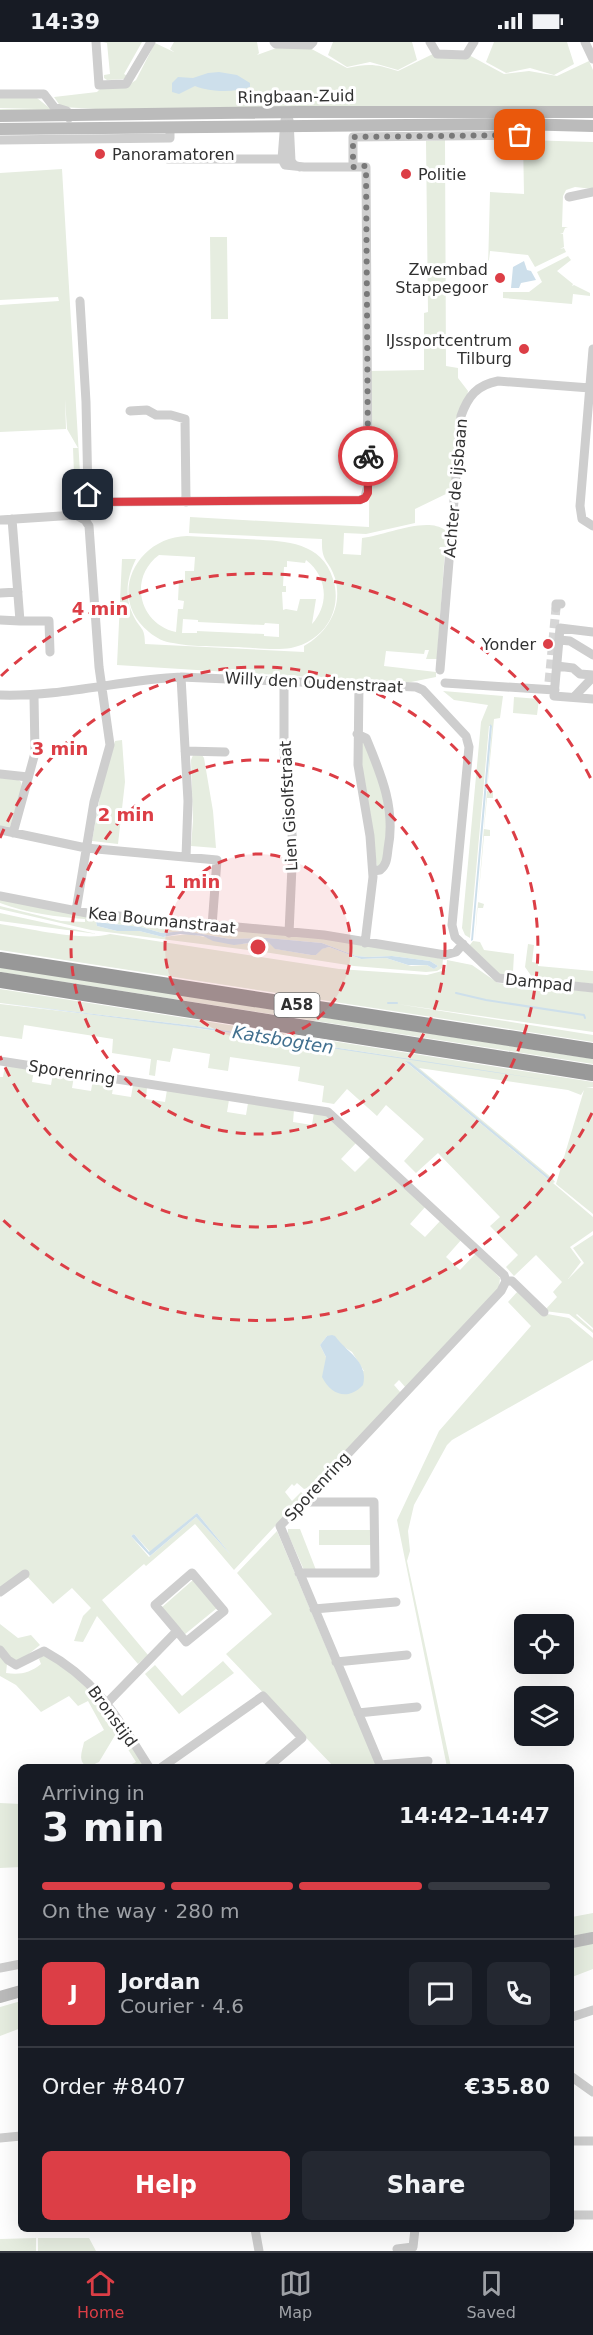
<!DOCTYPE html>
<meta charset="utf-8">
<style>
:root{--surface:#171b24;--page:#242831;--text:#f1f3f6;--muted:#9ea1a6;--line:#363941;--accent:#dc3e46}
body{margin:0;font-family:"DejaVu Sans",sans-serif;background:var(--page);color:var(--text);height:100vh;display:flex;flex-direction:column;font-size:22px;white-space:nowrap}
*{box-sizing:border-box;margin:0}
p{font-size:20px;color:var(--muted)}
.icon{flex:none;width:33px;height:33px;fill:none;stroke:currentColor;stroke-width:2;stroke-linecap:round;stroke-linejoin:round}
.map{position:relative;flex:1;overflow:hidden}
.panel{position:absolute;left:18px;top:1722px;width:556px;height:468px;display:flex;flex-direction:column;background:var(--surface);border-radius:9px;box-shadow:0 6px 24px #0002}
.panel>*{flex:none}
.fabs{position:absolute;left:514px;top:1572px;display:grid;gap:12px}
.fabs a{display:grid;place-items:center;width:60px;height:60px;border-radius:9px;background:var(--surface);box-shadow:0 6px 24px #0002;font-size:30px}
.pin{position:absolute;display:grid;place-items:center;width:51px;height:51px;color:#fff;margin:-26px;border-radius:12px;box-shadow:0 3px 9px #0006}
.courier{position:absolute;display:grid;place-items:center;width:60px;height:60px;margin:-30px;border:4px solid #dc3e46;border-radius:50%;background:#fff;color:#222;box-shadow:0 2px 8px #0007}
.head em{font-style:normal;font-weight:700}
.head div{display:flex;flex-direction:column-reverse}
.head{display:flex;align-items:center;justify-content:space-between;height:102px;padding:0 24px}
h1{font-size:39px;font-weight:700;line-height:45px}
.bar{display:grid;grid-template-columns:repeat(4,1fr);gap:9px 6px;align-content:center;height:72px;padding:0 24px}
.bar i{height:8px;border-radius:4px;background:var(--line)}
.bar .on{background:var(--accent)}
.bar p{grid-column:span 4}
.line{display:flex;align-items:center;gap:15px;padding:0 24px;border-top:2px solid var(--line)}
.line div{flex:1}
.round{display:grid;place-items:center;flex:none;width:63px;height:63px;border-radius:9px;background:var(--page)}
.primary-button{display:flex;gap:12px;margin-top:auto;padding:12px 24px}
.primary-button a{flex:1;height:69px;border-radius:9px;background:var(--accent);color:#fff;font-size:24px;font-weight:700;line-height:69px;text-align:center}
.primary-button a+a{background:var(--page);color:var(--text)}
.status{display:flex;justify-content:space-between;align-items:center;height:42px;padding:0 30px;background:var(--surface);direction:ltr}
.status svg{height:16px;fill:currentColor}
.tabs{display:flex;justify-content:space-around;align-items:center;height:84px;border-top:2px solid var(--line);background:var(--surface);font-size:16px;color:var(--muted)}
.tabs a{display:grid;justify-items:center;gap:3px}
.tabs .on{color:var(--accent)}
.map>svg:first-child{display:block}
.green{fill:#e6ede0;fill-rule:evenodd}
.water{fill:#cddfeb}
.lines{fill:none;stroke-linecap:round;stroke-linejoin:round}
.stream{stroke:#cddfeb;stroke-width:2}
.street-tunnel{stroke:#d6d6d6;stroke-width:9;stroke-dasharray:9 4.5;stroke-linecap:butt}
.street{stroke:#cecece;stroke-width:9}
.secondary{stroke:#bbb;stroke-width:12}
.highway{stroke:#989898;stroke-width:16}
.done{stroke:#797979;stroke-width:6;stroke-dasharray:0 10.8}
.route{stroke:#dc3e46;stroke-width:8}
.ring{fill:none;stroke:#dc3e46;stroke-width:3;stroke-dasharray:10 8}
.poi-dot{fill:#dc3e46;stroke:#fff;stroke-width:2}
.labels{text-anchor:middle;stroke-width:6;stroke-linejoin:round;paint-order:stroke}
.shield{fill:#fff;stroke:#6f6f6f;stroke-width:1.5}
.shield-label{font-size:15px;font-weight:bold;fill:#313131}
.street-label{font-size:16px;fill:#313131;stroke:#fff}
.poi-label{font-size:16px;fill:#313131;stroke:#fff;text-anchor:end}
.water-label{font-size:18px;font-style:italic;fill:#42708f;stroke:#fff}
.centre{fill:#dc3e46;stroke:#fff;stroke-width:3}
.ring-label{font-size:18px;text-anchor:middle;font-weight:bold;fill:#dc3e46;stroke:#fff;stroke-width:6;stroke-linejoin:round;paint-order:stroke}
</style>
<div class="status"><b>14:39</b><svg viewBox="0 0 49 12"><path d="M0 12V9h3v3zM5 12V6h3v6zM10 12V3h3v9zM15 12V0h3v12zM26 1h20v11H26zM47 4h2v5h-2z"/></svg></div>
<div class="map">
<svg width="593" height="2209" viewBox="0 0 593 2209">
<rect width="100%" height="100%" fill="#fff"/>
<path class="green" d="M103 0H142L124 32 129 35 128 37 107 38 104 36V33L110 32 107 1Z
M174 0H257L259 11 257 13 282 4H306L347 26C369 21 377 22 398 29L435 11 467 12 504 32 529 29 557 34 589 19 593 28V64L114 68 61 65 54 55 97 50 101 46 127 44 136 38 155 1 174 10 170 7Z
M333 0H412L417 18 398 28 370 20 347 25 328 13Z
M494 0H567L574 22 554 33 530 26 506 31 486 20Z
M0 56H37L52 68 0 69V67L38 66H0Z
M445 98 446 324 458 326V336L468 349 450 446 448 451 415 467V481L366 492 344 491 343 512 361 513 362 496C384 494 426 474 445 488L446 505H440L439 507 445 508 437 617H426L429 608H425L424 612 386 609 384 624 436 630V635L406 641 117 623 122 517H136C127 535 124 554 133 573 140 588 145 584 145 602L304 610V604C329 590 343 564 335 536 329 517 321 521 322 497L189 491 190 475 369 485 370 329 424 328V271L428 270 426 99Z
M523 98 593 100V147L575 145 566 148 563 154 562 185H568L565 186 563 191H560L563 192 564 205 560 207 564 206 566 210 535 225 528 213 490 209 488 226 490 150 524 152Z
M62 127 80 431 74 432 73 406H78L67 387 65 357 66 387 0 390V263L59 259 58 255 0 258V131Z
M210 195H227L228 277H211Z
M568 214 571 218 557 229 573 242 572 244 574 243 590 251V254L573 252 572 262 503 256V250H529L542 240 537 230Z
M187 494C206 495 226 496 246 497 280 499 321 497 333 537 338 552 336 568 328 581 320 594 306 603 291 606 273 609 251 605 232 605 213 604 192 605 173 601 164 600 156 596 149 590 106 556 136 495 187 494ZM159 513 195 515 194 529H185V538H179L178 558 184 559 183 567H178L176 590C139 582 128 536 159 513ZM306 518C327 534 330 562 312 582L316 557H300L297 569 286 567 283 568 282 550H286V544H283L284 525H287V519L305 521ZM183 577 198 578V580L264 583 265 581 279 582V595L264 594V592L197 589V591H182Z
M443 649 503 654 500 676 494 677 487 749 493 750V756H487L484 787 490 788V794H484L478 860 484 862 483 866H477L475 898 492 684H489L470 896 465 893 462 886 481 680 488 663 454 658Z
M514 655 539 657 537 673 513 671Z
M362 697C372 713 385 753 387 772 388 789 386 806 383 823L377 825 362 723Z
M122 698 125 740 118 802 92 799 102 743 115 699Z
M193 713H202L204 716 213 769 216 806 191 804 193 779 191 718Z
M0 736 17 737 21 740 22 745 10 785 0 784Z
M0 857 339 898 443 917 442 926 437 929 426 930 354 924 264 910 91 888 0 867V864L61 879 85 880V877C57 875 27 871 0 861ZM96 880 141 885 162 891 185 889 230 897 266 896 322 901 356 914 368 915 392 914 430 919 438 924 434 927 427 923 411 924 386 916 361 917 329 905 321 907 316 913H311L276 907 267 899 242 902 189 892 163 895 139 889H117L97 884Z
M0 871 97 892 0 879Z
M0 882C27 886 85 900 110 892L339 927 427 933 446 928 447 918 472 923 498 941 593 950V990L397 962 593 993V1000L0 908Z
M473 899 480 900 484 908 514 912 513 930 509 934 497 932 469 904Z
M528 902 534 903 532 920 538 921V924L593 929V942L532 935 525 925Z
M0 925 593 1017V1022L0 930Z
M0 947 593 1040V1045H586L593 1046V1172L556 1142 584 1048 581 1053 568 1048 419 1026 552 1136 555 1140 553 1141 593 1175V1189L570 1205 581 1220 568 1237 584 1221 573 1206 593 1193V1286L577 1272 576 1273 593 1288V1291L569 1272 544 1269 557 1255 553 1250 562 1240 536 1213 514 1234 506 1225 518 1213 490 1184 500 1175 438 1111 416 1131 404 1119 424 1097 386 1063 377 1074 347 1047 334 1062 322 1060 324 1044 298 1039 300 1025 230 1015 228 1029 208 1026 210 1012 173 1006 170 1020 157 1018 155 1034 149 1033 151 1017 112 1011 113 997 24 983 22 997 0 994V962L148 979 417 1018 196 984 0 961ZM406 1020H409L550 1137 549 1138Z
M5 1023 34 1028 32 1040 51 1043 53 1031 74 1034 72 1046 91 1049 93 1037 114 1040 112 1052 131 1055 133 1043 147 1045 146 1057 165 1060 167 1048 229 1058 227 1070 246 1073 248 1061 294 1068 293 1080 312 1083 314 1070 325 1072 357 1100 341 1117 355 1130 372 1113 426 1164 410 1182 425 1195 441 1178 462 1197 446 1215 460 1228 476 1211 500 1236 499 1246 406 1346 399 1338 394 1343 401 1351 312 1445 304 1447 297 1441 294 1444 292 1442 285 1450 292 1459 301 1450 304 1453 234 1528 195 1482 146 1524 144 1522 102 1558 148 1613 138 1622 97 1574 83 1600 74 1599 83 1574 91 1566 72 1546 53 1562 24 1531 0 1548V1035H3ZM327 1294 352 1310 364 1329 326 1315 320 1303ZM197 1471 231 1513 196 1475 149 1515 131 1494 134 1492 150 1510Z
M518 1249 542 1271 569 1276 593 1296V1318L452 1398 447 1403 414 1463 408 1489 410 1509 407 1519 451 1725H447L397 1478 439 1389 531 1284 508 1260Z
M288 1487H300L316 1528H304L288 1492Z
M319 1488H371V1503H319Z
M277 1489 377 1725H334L226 1612 272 1572 237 1531Z
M193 1538 217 1566 184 1593 161 1566Z
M0 1582 18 1596 31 1593 40 1603 20 1619 14 1620 0 1604Z
M0 1612 7 1622 6 1631C20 1633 30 1631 41 1622L39 1617 44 1612 92 1647 145 1725H126L136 1720 117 1690 99 1720 88 1725C77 1720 82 1710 84 1700L104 1688 88 1659 78 1664 69 1654 41 1670 16 1643 0 1634Z
M223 1619 234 1631 179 1672 145 1632 155 1623 182 1654Z
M0 1761 21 1762V1825L0 1826Z
M593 1871V1892L572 1896V1875Z
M593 1901V1927L572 1935V1905Z
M21 1959V1986L0 1994V1965Z
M36 2196V2209H0V2197Z
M38 2196H89L96 2209H38Z"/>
<path class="water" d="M219 30 237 33 250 41V45C234 51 210 50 195 44L179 52 172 50V41L178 35 193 36 208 31Z
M524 219 527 228 531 229 536 238 521 241 519 246H511L513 225Z
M490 682 492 684 473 898 471 899Z
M96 880 141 885 162 891 185 889 230 897 267 896 322 901 356 914 368 915 392 914 430 919 438 924 434 927 427 923H408L386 916 361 917 329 905 322 907 316 913H311L275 907 267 899 234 903 213 899 203 894 180 892 163 895 139 889H117L97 884Z
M0 961 196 984 566 1041 197 986Z
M405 1019 410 1020 551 1137 549 1138Z
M332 1293 335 1294C346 1310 369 1319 363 1343 348 1359 331 1353 322 1335L326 1315 320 1303 327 1294Z
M197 1471 231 1513 196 1475 150 1514 131 1494 134 1492 149 1510Z"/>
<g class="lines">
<path class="stream" d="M456 951 486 958 584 973 585 976
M388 961H397"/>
<path class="street-tunnel" d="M549 640 556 566"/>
<path class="street" d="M96 0 99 43 126 42 151 0
M274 0 276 2 310 3 313 0
M430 0 437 12 466 13 474 0
M585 0 593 17
M0 52H44L54 65 67 69 69 76
M289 78 291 119 294 123 300 125
M0 98 170 96V86
M168 117H282
M353 125V95L525 93
M569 155 593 150
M80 259 86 360 88 453 95 460 360 458 365 455 368 443 366 125H304L285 123 282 117 285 78
M593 307 580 464 582 477 593 484
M130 369 147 368 156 373H171L185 377 186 460
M0 478 76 473 85 478 89 484 99 625 110 703 94 760 76 869
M0 551 18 550
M556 566V562H561
M0 578 20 579 12 477
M20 579H49L50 610
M593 590 560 586 554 654 593 657
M559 598 570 599 593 613
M557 624 573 626 580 632 593 633
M440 628 461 374C468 354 477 343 498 339L590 346
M181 635 188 759 186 815
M284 638V710L293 802 289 891
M445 641 555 648
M359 642 358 723 370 794 373 835 365 901
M0 653C62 655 120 638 181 635L416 645 423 648 466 694 469 705 452 883 455 895 498 936 593 946
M574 655 593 635
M357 692 366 696C381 732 396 767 388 807 387 815 387 823 380 828L373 829
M185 709 225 710
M0 732 28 735
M0 788 86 806 217 818 212 884
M13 791 35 711 34 654
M0 854 87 871 324 893 445 913 456 910 463 902
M0 1019 328 1070 504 1233 506 1239 501 1249 280 1484 381 1725
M506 1239H512L544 1270
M299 1531H375L374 1460H303
M0 1550 25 1532
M314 1567 396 1560
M0 1608 8 1618 16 1623 44 1609C97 1638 118 1676 149 1725
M336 1620 407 1613
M107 1661 177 1589 186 1600 224 1569 192 1531 155 1563 177 1589
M358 1671 417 1665
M380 1723 428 1719
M162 1725 263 1654 302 1696 268 1725
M0 1926 21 1922
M572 1975 593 1968
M572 2035 593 2050
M0 2096 21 2094
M572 2099H593
M572 2173H593
M255 2187 259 2209
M397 2207 413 2205 415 2187"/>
<path class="secondary" d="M0 74 300 70H593
M0 87 517 82 593 84
M572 1900 593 1896
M0 1955 21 1949"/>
<path class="highway" d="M0 918 593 1009
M0 938 593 1031"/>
</g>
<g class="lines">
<path class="done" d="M368 414 366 124 353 125V95L520 93"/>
<path class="route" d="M88 453 95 460 360 458 365 456 368 451V414"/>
</g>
<circle cx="258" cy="905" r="93" fill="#dc3e46" fill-opacity=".12"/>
<g class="ring">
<circle cx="258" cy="905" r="93"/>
<circle cx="258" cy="905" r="187"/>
<path d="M0 796A280 280 0 1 1 0 1014"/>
<path d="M592 1071A373 373 0 0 1 1 1176M1 634A373 373 0 0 1 592 739"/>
</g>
<g class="poi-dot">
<circle cx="100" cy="112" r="6"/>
<circle cx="406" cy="132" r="6"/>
<circle cx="500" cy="236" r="6"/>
<circle cx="524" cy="307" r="6"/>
<circle cx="548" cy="602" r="6"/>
</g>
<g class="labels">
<rect class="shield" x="274.5" y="951" width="45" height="24" rx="4.5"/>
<g class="shield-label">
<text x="297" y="968">A58</text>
</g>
<g class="street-label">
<text transform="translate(296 54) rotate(-1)" y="6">Ringbaan-Zuid</text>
<text transform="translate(455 446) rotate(-85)" y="6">Achter de ijsbaan</text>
<text transform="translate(314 640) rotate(3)" y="6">Willy den Oudenstraat</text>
<text transform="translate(288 764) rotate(-93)" y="6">Lien Gisolfstraat</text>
<text transform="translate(162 878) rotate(6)" y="6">Kea Boumanstraat</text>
<text transform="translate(539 940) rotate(6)" y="6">Dampad</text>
<text transform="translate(72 1030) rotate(9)" y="6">Sporenring</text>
<text transform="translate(317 1444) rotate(-47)" y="6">Sporenring</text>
<text transform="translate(113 1674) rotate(54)" y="6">Bronstijd</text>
</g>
<g class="poi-label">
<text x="112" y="118" text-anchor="start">Panoramatoren</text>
<text x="418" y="138" text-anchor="start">Politie</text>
<text x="488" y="233">Zwembad<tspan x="488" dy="18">Stappegoor</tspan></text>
<text x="512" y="304">IJssportcentrum<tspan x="512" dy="18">Tilburg</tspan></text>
<text x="536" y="608">Yonder</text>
</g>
<g class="water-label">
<text transform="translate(283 998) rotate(9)" y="6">Katsbogten</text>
</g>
</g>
<circle cx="258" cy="905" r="9" class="centre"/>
<g class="ring-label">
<text x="100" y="573">4 min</text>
<text x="60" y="713">3 min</text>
<text x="126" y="779">2 min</text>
<text x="192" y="846">1 min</text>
</g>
</svg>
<div class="fabs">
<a><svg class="icon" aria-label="locate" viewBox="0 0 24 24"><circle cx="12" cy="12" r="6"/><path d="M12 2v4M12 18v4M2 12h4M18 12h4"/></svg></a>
<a><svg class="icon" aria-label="layers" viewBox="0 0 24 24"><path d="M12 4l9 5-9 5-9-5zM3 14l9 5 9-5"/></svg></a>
</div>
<div class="pin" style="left:520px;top:93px;background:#ea580c"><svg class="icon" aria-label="bag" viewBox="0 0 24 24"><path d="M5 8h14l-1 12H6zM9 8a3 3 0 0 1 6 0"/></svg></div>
<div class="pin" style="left:88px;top:453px;background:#1f2937"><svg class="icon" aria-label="home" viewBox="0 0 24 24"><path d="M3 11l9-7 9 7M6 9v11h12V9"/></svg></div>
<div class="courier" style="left:368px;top:414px"><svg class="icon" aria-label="bike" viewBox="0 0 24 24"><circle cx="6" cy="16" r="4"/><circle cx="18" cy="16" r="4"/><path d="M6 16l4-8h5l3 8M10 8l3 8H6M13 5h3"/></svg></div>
<section class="panel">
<div class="head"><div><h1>3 min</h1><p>Arriving in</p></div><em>14:42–14:47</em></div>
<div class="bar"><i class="on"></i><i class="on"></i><i class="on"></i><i></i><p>On the way · 280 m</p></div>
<div class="line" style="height:108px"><b class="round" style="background:var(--accent);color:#fff">J</b><div><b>Jordan</b><p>Courier · 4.6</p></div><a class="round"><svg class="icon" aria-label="chat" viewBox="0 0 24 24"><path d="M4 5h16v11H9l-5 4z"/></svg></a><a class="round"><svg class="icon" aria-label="phone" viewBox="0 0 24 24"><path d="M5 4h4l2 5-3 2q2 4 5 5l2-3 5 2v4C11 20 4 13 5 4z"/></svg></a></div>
<div class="line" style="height:78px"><div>Order #8407</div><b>€35.80</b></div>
<div class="primary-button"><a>Help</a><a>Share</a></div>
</section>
</div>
<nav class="tabs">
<a class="on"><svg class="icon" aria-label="home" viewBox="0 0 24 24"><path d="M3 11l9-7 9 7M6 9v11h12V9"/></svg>Home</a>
<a><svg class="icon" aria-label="map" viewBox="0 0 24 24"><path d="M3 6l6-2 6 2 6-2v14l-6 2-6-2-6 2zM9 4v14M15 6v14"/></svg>Map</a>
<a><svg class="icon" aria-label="saved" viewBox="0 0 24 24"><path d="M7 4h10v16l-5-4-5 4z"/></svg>Saved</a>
</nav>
